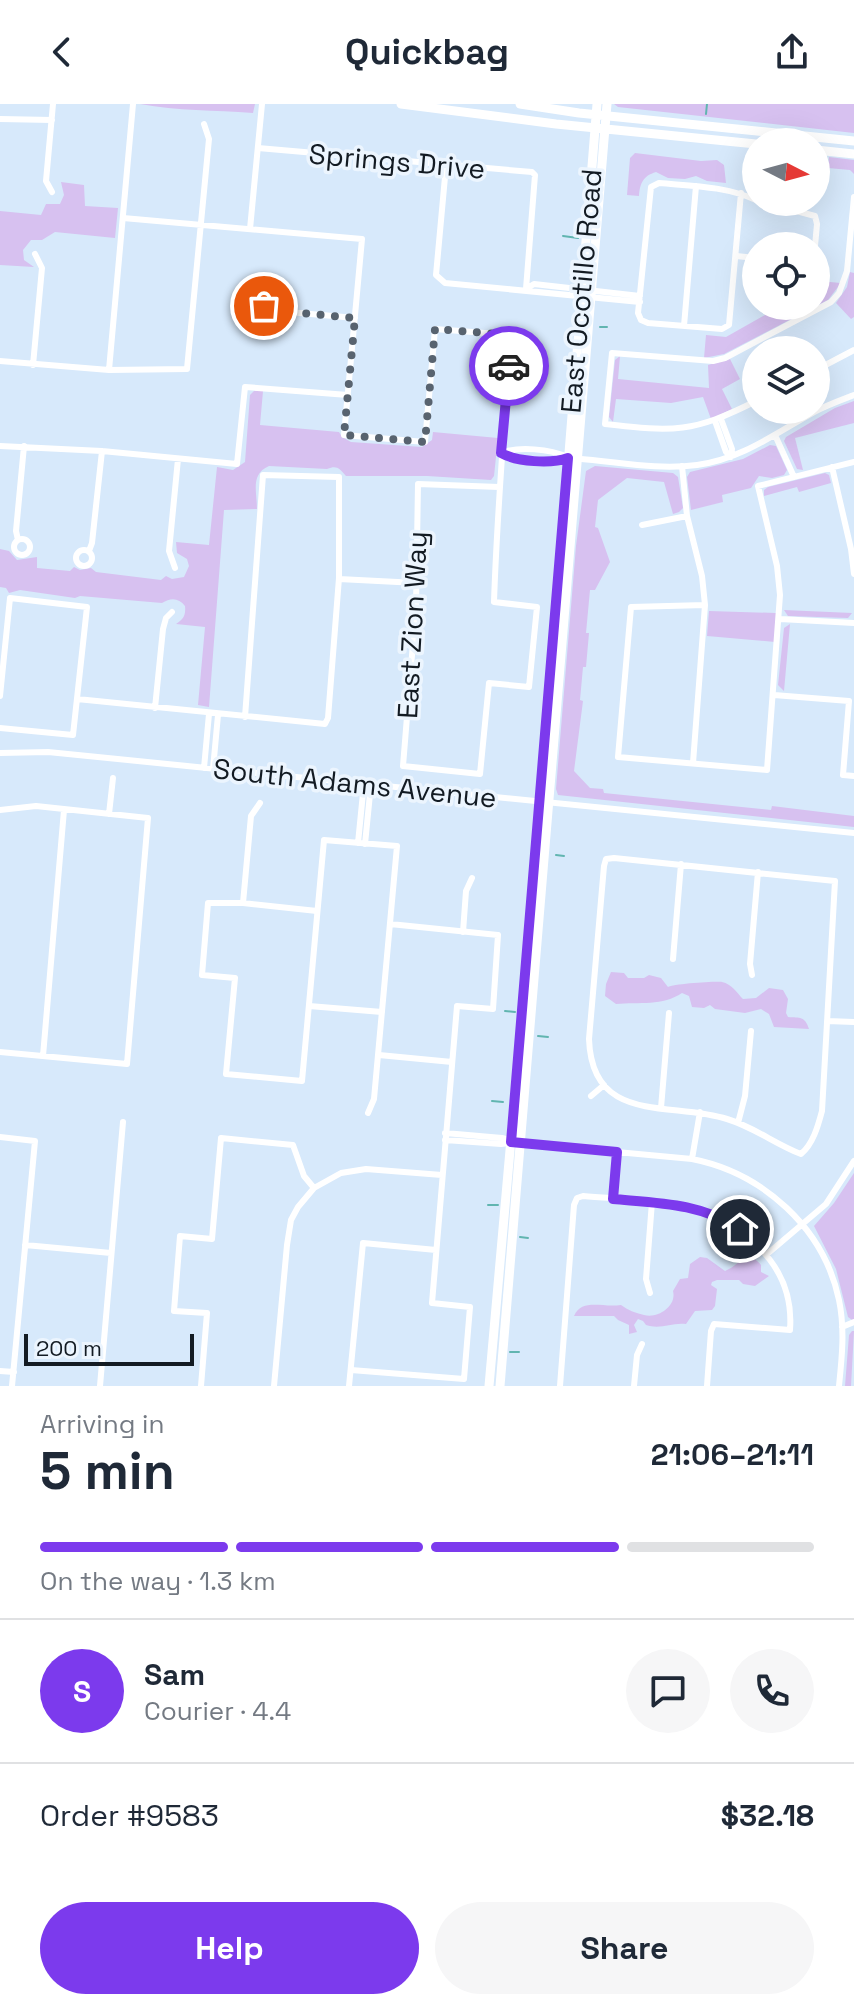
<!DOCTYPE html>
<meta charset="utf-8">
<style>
:root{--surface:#fff;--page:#f6f6f7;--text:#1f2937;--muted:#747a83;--line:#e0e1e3;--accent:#7c3aed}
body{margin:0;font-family:"Space Grotesk",sans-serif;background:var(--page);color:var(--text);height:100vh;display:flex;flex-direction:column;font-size:30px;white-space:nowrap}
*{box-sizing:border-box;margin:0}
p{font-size:26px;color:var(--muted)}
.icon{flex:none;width:44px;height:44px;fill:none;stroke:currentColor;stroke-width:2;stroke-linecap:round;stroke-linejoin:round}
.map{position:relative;height:1282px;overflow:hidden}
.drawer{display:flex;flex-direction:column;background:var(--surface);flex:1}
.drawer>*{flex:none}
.needle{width:52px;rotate:96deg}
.controls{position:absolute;left:742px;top:24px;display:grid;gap:16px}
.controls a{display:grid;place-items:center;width:88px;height:88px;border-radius:50%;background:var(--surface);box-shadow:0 8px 32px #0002;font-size:40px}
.scale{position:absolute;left:24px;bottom:20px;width:170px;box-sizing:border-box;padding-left:8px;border:4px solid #131b23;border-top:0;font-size:22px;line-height:28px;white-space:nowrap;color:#131b23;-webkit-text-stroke:6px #ecf5fe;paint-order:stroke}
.pin{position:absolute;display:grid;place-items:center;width:68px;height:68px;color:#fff;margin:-34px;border:4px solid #fff;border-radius:50%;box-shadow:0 2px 8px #0007}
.courier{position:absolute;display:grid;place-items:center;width:80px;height:80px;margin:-40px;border:6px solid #7c3aed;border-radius:50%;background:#fff;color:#222;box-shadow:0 2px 10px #0007}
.head em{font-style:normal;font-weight:800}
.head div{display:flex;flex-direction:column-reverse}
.head{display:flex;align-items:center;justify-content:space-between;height:136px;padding:0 40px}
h1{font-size:52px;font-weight:800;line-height:60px}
.bar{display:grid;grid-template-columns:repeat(4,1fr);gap:12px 8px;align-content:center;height:96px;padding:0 40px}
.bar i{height:10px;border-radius:6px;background:var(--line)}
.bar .selected{background:var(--accent)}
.bar p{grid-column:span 4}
.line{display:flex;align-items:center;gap:20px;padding:0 40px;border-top:2px solid var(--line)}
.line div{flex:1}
.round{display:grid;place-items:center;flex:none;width:84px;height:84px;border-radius:42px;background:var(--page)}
.cta{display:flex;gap:16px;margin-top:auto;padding:16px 40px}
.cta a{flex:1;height:92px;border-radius:48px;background:var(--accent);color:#fff;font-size:32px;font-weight:800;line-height:92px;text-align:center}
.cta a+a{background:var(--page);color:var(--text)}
header{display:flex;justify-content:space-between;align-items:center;height:104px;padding:0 40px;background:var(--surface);font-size:36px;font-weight:800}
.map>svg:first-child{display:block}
.green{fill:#d7c1f0}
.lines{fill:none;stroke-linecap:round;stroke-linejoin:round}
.stream{stroke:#61b5b0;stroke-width:2}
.minor{stroke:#fff;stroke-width:6}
.secondary{stroke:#fff;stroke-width:9}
.done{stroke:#58636f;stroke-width:8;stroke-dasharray:0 14.4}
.route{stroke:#7c3aed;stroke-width:10}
.labels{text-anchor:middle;stroke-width:7;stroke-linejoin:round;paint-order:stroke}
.street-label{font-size:28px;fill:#131b23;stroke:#ecf5fe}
</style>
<header><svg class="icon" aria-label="back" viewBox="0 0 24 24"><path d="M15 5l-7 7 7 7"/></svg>Quickbag<svg class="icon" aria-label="share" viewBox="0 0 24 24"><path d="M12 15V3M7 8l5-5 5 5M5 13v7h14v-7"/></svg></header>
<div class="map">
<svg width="854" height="1282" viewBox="0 0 854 1282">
<rect width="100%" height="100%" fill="#d7e9fb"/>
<path class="green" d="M140 0H255L253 9C214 6 178 7 140 0Z
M614 0H854V29L618 3Z
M635 49 701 57 717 56 724 61 726 79 707 77 696 72 685 75 668 74 656 68C643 72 640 79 639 92L627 91 630 54Z
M829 53 854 56V70L850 66 828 64Z
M61 78 84 81 85 102 118 104 115 134 55 128 42 136H31L23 146 24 156 34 163 0 161V107L41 111 46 100H60L64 91Z
M850 168 854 169V213L851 215 836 199 847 183Z
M819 177 841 179 828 196 724 250 704 254 706 231 726 233 781 202H816V179Z
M620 252 618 275 709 284 708 261 730 255 740 275 722 285 732 305 711 315 703 293 671 299 616 295 613 318 609 313 615 256Z
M254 287H263L260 321 339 328 342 333 351 338 422 343 432 336 433 328 498 334 494 372 491 376 427 372H346C339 364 337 361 327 365L269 362C250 370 257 388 257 405L224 406 209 603 198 601 205 523 176 520C183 515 186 512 185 502 179 494 171 493 162 499L80 492 75 494 20 486 9 489 6 484 0 483V445L9 447 17 456 37 453V464L70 467 74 463 80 466 91 464 96 468 161 476 166 472 172 475 184 473 189 462 187 455 177 449 176 438 209 441 217 363 233 366 245 358 250 291Z
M854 297V319L795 334 803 366 797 365 784 337 786 333 835 304Z
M770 341 776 342 787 366 784 371 772 374 759 372 751 384 722 391 723 398 691 406 687 373 690 368 743 355Z
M595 362 673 369 678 373 683 404 679 408 673 410 664 378 627 374 598 396 595 423 598 424 610 458 595 486H590L586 529H589L586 563H583L580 596 583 597 574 667 590 684 603 685 604 689 771 706 772 702 854 712V723L558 691 556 685 576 442 586 367Z
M825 369 829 371 831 379 799 388 797 383 764 392V386L768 383Z
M784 506 852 509 848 514 788 512Z
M709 507 776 509 775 538 707 532Z
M790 520 784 587 778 581 784 524Z
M611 868 624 869 628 874H644L649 871 661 874 668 883C673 880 716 877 722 878 732 880 737 889 743 895L756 894 769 884 783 886 788 895 786 909 788 913C800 914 805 912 809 925L774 923 769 910 761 905 745 909 715 905 710 901 704 904 692 903 689 892 682 889C663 902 639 898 616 900L605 892 606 880Z
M854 1069V1216H852L848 1213 836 1165 814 1122 834 1099Z
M700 1153 707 1154 725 1167C739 1162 746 1144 761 1161V1168L769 1172 755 1182 743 1180 739 1176H717L712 1178 711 1181 717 1185 715 1202 712 1206 695 1207 686 1220C672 1218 661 1226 646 1221L643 1217 638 1215 634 1221 637 1228 629 1230V1221L618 1216 614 1212H574C582 1194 602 1204 621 1201 628 1206 635 1209 644 1211 658 1215 677 1202 673 1187L680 1175 688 1174 690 1160Z
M852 1227H854L851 1282H845L849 1231Z"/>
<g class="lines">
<path class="stream" d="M706 10 707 0
M563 132 578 134
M600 223H607
M556 751 564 752
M505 907 515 908
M538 932 548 933
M492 997 503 998
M488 1101H498
M520 1133 528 1134
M510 1248H519"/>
<path class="minor" d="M0 15 52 16
M258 44 532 68 535 71 526 185
M446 62 436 171 445 179 640 198
M52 88 46 77 53 0
M741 89 729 221 722 225 648 219 641 216 638 209 651 83 659 79C692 82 725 82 756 96
M762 98 815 112 817 120 815 142
M123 114 362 135 344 331 425 338 435 225 511 231C504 321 497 409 494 498L537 503 529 583 489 579 480 670 403 662 416 502 418 380 499 383
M250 125 262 0
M736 152 756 154
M526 185 534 180 640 192
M250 197a8 8 0 1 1 16 0a8 8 0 1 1-16 0Z
M264 202 278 207 355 214
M684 222 696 82
M0 257 109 266 187 265 209 35 204 20
M33 261 42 164 35 150
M528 270a8 8 0 1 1 16 0a8 8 0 1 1-16 0Z
M109 266 133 0
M816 266 854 246
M756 297C693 329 674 328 605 320L612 249 713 257 725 254 831 198 839 189 847 167 854 93
M721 315 732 345 731 353
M715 317 726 348 731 353
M775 331 794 373
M0 342 102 347 237 360 245 283 348 291
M501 349C517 358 551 360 568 354 611 356 654 367 697 361 742 355 776 329 814 308 827 301 841 296 854 291
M501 349C518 342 551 345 567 353
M682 362 687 412 702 472 705 501 693 659
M832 363 851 445 854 470
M642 421 687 412
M14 443a8 8 0 1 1 16 0a8 8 0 1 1-16 0Z
M18 436 16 427 24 342
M76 454a8 8 0 1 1 16 0a8 8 0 1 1-16 0Z
M89 447 92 439 102 347
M175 464 169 447 178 355
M339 475 417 479
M705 501 631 503 618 653 767 666 780 491 777 462 758 382 854 358
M780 515 854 519
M774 591 849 597 843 671 854 672
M0 592 10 494 87 503 73 631 0 624
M77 595 325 620 328 614 339 474V373L263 371 245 613
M155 604 163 525 166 514 172 508
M0 649 48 648 854 729
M204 664 209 610
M213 665 218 611
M0 706 36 702 148 714 127 960 0 948
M109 710 113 674
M358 739 363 689 368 680
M365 740 370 690 368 680
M614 754 835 777 822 1007C818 1022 813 1040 801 1050 775 1040 754 1023 727 1015 670 997 592 1021 589 935L604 762 606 755Z
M243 799 251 712 260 699
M317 807 243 799H208L202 871 235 874 226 970 302 977 324 736 397 742 374 995 368 1009
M463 828 466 787 472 774
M673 855 681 760
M752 871 750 860 758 768
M309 902 382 908
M827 917 854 918
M379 951 452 958
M43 952 64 706
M591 992 604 981
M661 1004 669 909
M738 1019 745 992 751 927
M445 1029 502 1034 520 1039 692 1055C763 1069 824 1124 839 1196 845 1225 842 1253 839 1282
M0 1033 35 1037 12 1282
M445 1036 501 1040 509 1039
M692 1055 700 1008
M613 1095 617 1048
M25 1141 111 1149
M766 1151 826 1100 854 1057
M650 1189 646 1175 652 1098
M842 1223 854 1218
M351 1266 464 1275 470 1203 432 1199 457 902 493 905 498 831 390 820
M0 1267 14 1268
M100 1282 123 1018
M201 1282 207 1209 174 1207 180 1132 212 1135 221 1034 293 1041 304 1072 314 1084
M274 1282 287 1141 291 1116 298 1103 314 1084 341 1069 366 1065 442 1071
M349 1282 363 1139 436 1146
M560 1282 574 1101 577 1094 583 1092C655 1098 721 1093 770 1156 786 1177 792 1200 790 1226L714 1220 711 1227 707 1282
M634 1282 637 1251 642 1240"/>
<path class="secondary" d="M401 0 556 20 756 40
M520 0 579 9 854 37
M816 46 854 50
M489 1282 541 698 597 0
M500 1282 607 0"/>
</g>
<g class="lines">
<path class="done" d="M264 202 278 207 355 214 344 331 425 338 435 225 511 231 509 262"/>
<path class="route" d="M509 262 501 349C517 358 551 360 568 354L511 1038 617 1048 613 1095C658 1099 701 1099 740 1125"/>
</g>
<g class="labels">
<g class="street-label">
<text transform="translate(397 57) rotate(5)" y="10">Springs Drive</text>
<text transform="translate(581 187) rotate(-85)" y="10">East Ocotillo Road</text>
<text transform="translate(412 521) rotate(-87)" y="10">East Zion Way</text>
<text transform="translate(355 679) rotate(6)" y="10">South Adams Avenue</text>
</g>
</g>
</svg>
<div class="controls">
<a><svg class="needle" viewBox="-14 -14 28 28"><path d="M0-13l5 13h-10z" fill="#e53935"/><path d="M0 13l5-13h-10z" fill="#747a83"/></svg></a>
<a><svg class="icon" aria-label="locate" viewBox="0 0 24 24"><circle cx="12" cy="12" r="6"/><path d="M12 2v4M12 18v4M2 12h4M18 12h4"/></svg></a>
<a><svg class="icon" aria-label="layers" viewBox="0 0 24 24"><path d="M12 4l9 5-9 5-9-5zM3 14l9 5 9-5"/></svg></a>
</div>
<div class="scale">200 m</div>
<div class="pin" style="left:264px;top:202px;background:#ea580c"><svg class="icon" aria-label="bag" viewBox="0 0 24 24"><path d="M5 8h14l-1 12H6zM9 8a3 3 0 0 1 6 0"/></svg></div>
<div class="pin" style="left:740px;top:1125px;background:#1f2937"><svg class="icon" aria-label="home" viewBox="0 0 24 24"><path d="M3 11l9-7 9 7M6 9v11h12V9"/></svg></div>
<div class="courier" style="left:509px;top:262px"><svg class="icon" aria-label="car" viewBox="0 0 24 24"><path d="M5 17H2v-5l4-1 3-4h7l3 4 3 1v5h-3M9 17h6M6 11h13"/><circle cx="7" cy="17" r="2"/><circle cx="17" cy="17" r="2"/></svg></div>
</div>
<section class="drawer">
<div class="head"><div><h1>5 min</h1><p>Arriving in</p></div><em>21:06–21:11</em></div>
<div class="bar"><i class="selected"></i><i class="selected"></i><i class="selected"></i><i></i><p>On the way · 1.3 km</p></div>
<div class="line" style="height:144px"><b class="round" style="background:var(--accent);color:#fff">S</b><div><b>Sam</b><p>Courier · 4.4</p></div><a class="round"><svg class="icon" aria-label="chat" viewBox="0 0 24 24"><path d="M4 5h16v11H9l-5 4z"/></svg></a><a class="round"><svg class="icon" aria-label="phone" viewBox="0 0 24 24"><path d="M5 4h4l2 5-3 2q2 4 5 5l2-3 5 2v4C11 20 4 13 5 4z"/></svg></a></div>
<div class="line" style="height:104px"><div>Order #9583</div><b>$32.18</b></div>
<div class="cta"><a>Help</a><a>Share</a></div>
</section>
